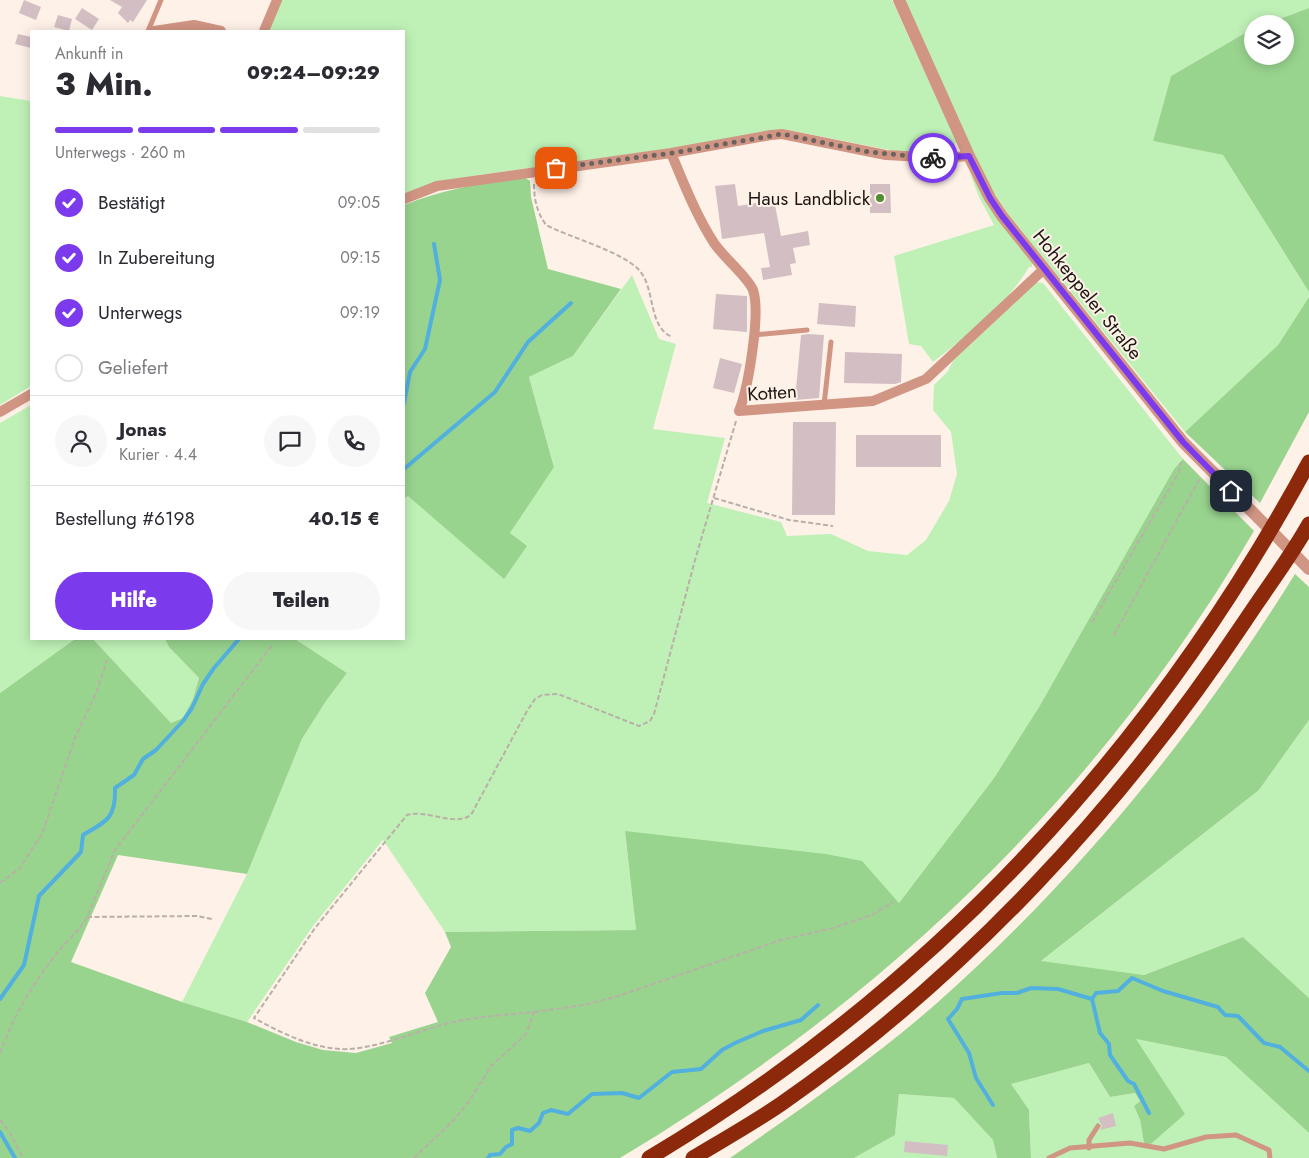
<!DOCTYPE html>
<html lang="de">
<meta charset="utf-8">
<style>
:root{--surface:#fff;--page:#f7f7f7;--text:#2b2b33;--muted:#7c7c81;--line:#e1e1e2;--accent:#7c3aed}
body{margin:0;font-family:Jost,sans-serif;background:var(--page);color:var(--text);height:100vh;display:flex;flex-direction:column;font-size:19px;white-space:nowrap}
*{box-sizing:border-box;margin:0}
p{font-size:16px;color:var(--muted)}
.icon{flex:none;width:28px;height:28px;fill:none;stroke:currentColor;stroke-width:2;stroke-linecap:round;stroke-linejoin:round}
.map{position:relative;flex:1;overflow:hidden}
.drawer{position:absolute;left:30px;top:30px;width:375px;height:610px;display:flex;flex-direction:column;background:var(--surface);border-radius:0px;box-shadow:0 2px 12px #0003}
.drawer>*{flex:none}
.fabs{position:absolute;left:1244px;top:15px;display:grid;gap:10px}
.fabs a{display:grid;place-items:center;width:50px;height:50px;border-radius:50%;background:var(--surface);box-shadow:0 2px 12px #0003;font-size:25px}
.pin{position:absolute;display:grid;place-items:center;width:42px;height:42px;color:#fff;margin:-21px;border-radius:10px;box-shadow:0 2px 8px #0006}
.courier{position:absolute;display:grid;place-items:center;width:50px;height:50px;margin:-25px;border:4px solid #7c3aed;border-radius:50%;background:#fff;color:#222;box-shadow:0 1px 6px #0007}
.summary em{font-style:normal;font-weight:800}
.summary div{display:flex;flex-direction:column-reverse}
.summary{display:flex;align-items:center;justify-content:space-between;height:85px;padding:0 25px}
h1{font-size:32px;font-weight:800;line-height:38px}
.bar{display:grid;grid-template-columns:repeat(4,1fr);gap:8px 5px;align-content:center;height:60px;padding:0 25px}
.bar i{height:6px;border-radius:4px;background:var(--line)}
.bar .on{background:var(--accent)}
.bar p{grid-column:span 4}
.line{display:flex;align-items:center;gap:12px;padding:0 25px;border-top:1px solid var(--line)}
.line div{flex:1}
.round{display:grid;place-items:center;flex:none;width:52px;height:52px;border-radius:26px;background:var(--page)}
ol{padding:0 25px;list-style:none}
li{display:flex;align-items:center;gap:15px;height:55px}
li p{margin-inline-start:auto}
li .icon{padding:5px;border-radius:50%;background:var(--accent);color:#fff;stroke-width:4}
li:last-child{color:var(--muted)}
li i{width:28px;height:28px;border:2px solid var(--line);border-radius:50%}
.action{display:flex;gap:10px;margin-top:auto;padding:10px 25px}
.action a{flex:1;height:58px;border-radius:30px;background:var(--accent);color:#fff;font-size:20px;font-weight:800;line-height:58px;text-align:center}
.action a+a{background:var(--page);color:var(--text)}
.map>svg:first-child{display:block}
.green{fill:#bff1b6}
.forest{fill:#99d48f}
.lines{fill:none;stroke-linecap:round;stroke-linejoin:round}
.stream{stroke:#52b0df;stroke-width:4}
.building{fill:#d2bec3}
.path{stroke:#baafa8;stroke-width:2;stroke-dasharray:5 2.5;stroke-linecap:butt}
.service{stroke:#d19584;stroke-width:5}
.minor{stroke:#d19584;stroke-width:10}
.tertiary{stroke:#d19584;stroke-width:12}
.motorway{stroke:#8b290a;stroke-width:15}
.done{stroke:#6c635e;stroke-width:5;stroke-dasharray:0 9}
.route{stroke:#7c3aed;stroke-width:6}
.poi-dot{fill:#4e8e30;stroke:#fef1e8;stroke-width:2}
.labels{text-anchor:middle;stroke-width:4;stroke-linejoin:round;paint-order:stroke}
.poi-label{font-size:19px;fill:#1d1713;stroke:#fef1e8;text-anchor:end}
.street-label{font-size:19px;fill:#1d1713;stroke:#fef1e8}
</style>
<div class="map">
<svg width="1309" height="1158" viewBox="0 0 1309 1158">
<rect width="100%" height="100%" fill="#fef1e8"/>
<path class="green" d="M277 0H892L956 141 955 148 948 152H900L783 129 660 150 472 176 430 184 404 195V31H269Z
M905 0H1309V8L1266 24H1252V29L1171 76 1153 141 1223 155 1309 292V297L1278 345 1185 432 1051 267 1008 214 993 191 974 154Z
M0 96 31 101V386L0 405Z
M969 171 1000 221 1032 263V267H1029C1006 306 968 335 933 362L921 346 909 344 894 256 994 225 979 197Z
M632 275 659 339 676 344 653 429 725 438 707 503 781 522 787 536 831 534 868 551 907 555 926 540 949 501 957 474 951 432 933 410 934 385 948 371 953 361 1036 282 1043 283 1183 459 1174 469 1039 707 994 778 899 903 625 832 636 930 445 932 383 840 313 926 247 1022 182 1002 247 874 302 739 326 701 347 673 295 639H404V499L408 496 504 578 510 533 554 466 529 377 573 356Z
M31 405V639H75L0 693V423Z
M93 639H165L169 647 199 678 193 699 183 719 171 723Z
M1309 720V998L1243 937 1144 975 1040 962 1259 790Z
M1136 1039 1226 1057 1309 1133V1158H1031L1029 1111 1010 1084 1089 1063 1110 1097 1135 1093 1140 1101 1134 1106 1140 1120 1145 1149Z
M899 1094 954 1098 993 1140 997 1158H854L895 1135Z"/>
<path class="forest" d="M1309 8V292L1223 155 1153 141 1171 76 1252 29V56H1285V24H1266Z
M524 177 530 181 531 197 548 269 621 289 573 356 529 377 554 467 510 533 527 546 504 579 408 496 404 499V205C444 189 482 183 524 177Z
M1309 297V412L1260 503 1185 432 1278 345Z
M1183 459 1254 531C1098 797 883 1000 620 1158H0V693L75 639H93L171 723 183 718 193 699 199 678 169 647 165 639H295L347 673 326 701 302 739 247 874 118 855 71 962 182 1002 247 1022 296 1042 323 1050 356 1053 392 1043 389 1037 438 1022 425 993 451 947 445 932 636 930 625 831 826 854 862 861 899 903 994 778 1039 707 1174 469Z
M1295 574 1309 587V720L1259 790 1041 961 1144 975 1243 937 1309 998V1133L1226 1057 1136 1039 1185 1114 1145 1149 1140 1120 1134 1106 1140 1101 1135 1093 1110 1097 1089 1063 1011 1084 1029 1110 1031 1158H997L993 1140 954 1098 899 1094 895 1135 854 1158H730C801 1109 872 1060 937 1003 1078 878 1196 733 1295 574Z"/>
<g class="lines">
<path class="stream" d="M404 403 410 372 425 349 440 280 434 244
M404 469 495 392 528 342 571 303
M0 999 24 965 39 896 81 852 83 835C107 821 116 818 115 788L134 775 143 759 156 750 183 721 192 708 203 684 214 668 239 639
M1092 999 1100 1033 1109 1044 1110 1055 1128 1081 1134 1084 1149 1113
M993 1105 976 1078 969 1053 948 1019 957 1009 962 999 1002 993H1017L1031 988 1058 989 1092 999 1096 993 1118 991 1132 978 1163 991 1218 1007 1225 1015 1238 1016 1264 1043 1280 1047 1309 1071
M0 1132 15 1158
M488 1158 490 1155 500 1154 506 1147 512 1144V1130L518 1128 530 1131 539 1123 543 1113 551 1110 568 1114 592 1094 622 1093 639 1098 672 1072 701 1069 722 1050 735 1043 763 1031 801 1020 818 1005"/>
</g>
<path class="building" d="M24 0 41 7 36 20 19 13Z
M110 0H147L133 22 130 20 128 23 118 13 122 7Z
M82 8 99 19 92 30 75 19Z
M58 15 72 19 69 31 54 27Z
M18 34 31 37V48L15 44Z
M735 184 738 206 774 200 781 236 808 231 810 245 793 248 796 263 790 264 792 275 763 280 761 268 770 267 764 233 722 239 715 186Z
M870 184H890L891 213H870Z
M716 294 747 296V332L713 329Z
M819 303 856 306 855 327 817 324Z
M808 334 824 335 819 398 795 400 801 335Z
M845 352 902 354 901 382 895 384 844 383Z
M720 358 742 364 734 393 713 388Z
M793 422H836L835 515H792Z
M856 435H941V467H856Z
M1113 1113 1116 1126 1100 1130 1102 1126 1098 1118Z
M905 1141 948 1145 947 1156 904 1152Z"/>
<g class="lines">
<path class="path" d="M534 184C534 200 537 212 546 225 571 238 621 251 639 270 656 288 647 326 672 337
M714 498 789 520 833 526
M1092 622 1179 472 1181 462
M1114 635 1200 478
M0 883 19 869 42 834 75 738 97 691 107 660
M87 917 197 916 212 919
M534 1012 584 1005 618 996 781 940 833 928 872 915 893 902
M0 1053C12 1020 29 990 50 962 61 946 77 934 87 917L115 850 273 644
M0 1120 9 1131 23 1158
M414 1158 453 1121 470 1100 491 1066 526 1034 534 1012C508 1015 480 1016 454 1022 422 1029 392 1043 359 1048 323 1054 285 1035 254 1018L315 928 407 815C427 809 454 827 471 815L527 711 535 699 542 695 558 694 639 726 650 721 654 714 695 560 736 421"/>
<path class="service" d="M148 31 161 0
M753 335 807 330
M824 405 831 342
M1089 1148V1140L1098 1126
M1049 1158 1070 1148 1130 1143 1164 1149 1206 1137 1236 1135 1269 1150 1270 1158"/>
<path class="minor" d="M154 31 194 25 221 31
M264 31 277 0
M671 153C684 184 696 215 714 243 724 258 748 277 753 290 761 313 748 389 739 411L873 401 926 379 1044 269
M404 199 437 186 671 153 771 135 782 134 886 155 941 158 969 156
M0 412 31 394"/>
<path class="tertiary" d="M899 0 969 156 990 198 1002 216 1183 442 1309 569"/>
<path class="motorway" d="M649 1158C932 989 1153 751 1309 462
M693 1158C723 1140 753 1123 781 1104 965 976 1121 807 1245 621 1266 589 1290 558 1309 524"/>
</g>
<g class="lines">
<path class="done" d="M556 168 672 153 782 134 869 152 933 158"/>
<path class="route" d="M933 158 969 156 990 198 1002 216 1183 442 1231 491"/>
</g>
<circle class="poi-dot" cx="880" cy="198" r="5"/>
<g class="labels">
<g class="poi-label">
<text x="870" y="205">Haus Landblick</text>
</g>
<g class="street-label">
<text transform="translate(1088 294) rotate(51)" y="7">Hohkeppeler Straße</text>
<text transform="translate(772 392) rotate(-4)" y="7">Kotten</text>
</g>
</g>
</svg>
<div class="fabs">
<a><svg class="icon" aria-label="layers" viewBox="0 0 24 24"><path d="M12 4l9 5-9 5-9-5zM3 14l9 5 9-5"/></svg></a>
</div>
<div class="pin" style="left:556px;top:168px;background:#ea580c"><svg class="icon" aria-label="bag" viewBox="0 0 24 24"><path d="M5 8h14l-1 12H6zM9 8a3 3 0 0 1 6 0"/></svg></div>
<div class="pin" style="left:1231px;top:491px;background:#1f2937"><svg class="icon" aria-label="home" viewBox="0 0 24 24"><path d="M3 11l9-7 9 7M6 9v11h12V9"/></svg></div>
<div class="courier" style="left:933px;top:158px"><svg class="icon" aria-label="bike" viewBox="0 0 24 24"><circle cx="6" cy="16" r="4"/><circle cx="18" cy="16" r="4"/><path d="M6 16l4-8h5l3 8M10 8l3 8H6M13 5h3"/></svg></div>
<section class="drawer">
<div class="summary"><div><h1>3 Min.</h1><p>Ankunft in</p></div><em>09:24–09:29</em></div>
<div class="bar"><i class="on"></i><i class="on"></i><i class="on"></i><i></i><p>Unterwegs · 260 m</p></div>
<ol>
<li><svg class="icon" aria-label="check" viewBox="0 0 24 24"><path d="M5 12l5 5 9-10"/></svg>Bestätigt<p>09:05</p></li>
<li><svg class="icon" aria-label="check" viewBox="0 0 24 24"><path d="M5 12l5 5 9-10"/></svg>In Zubereitung<p>09:15</p></li>
<li><svg class="icon" aria-label="check" viewBox="0 0 24 24"><path d="M5 12l5 5 9-10"/></svg>Unterwegs<p>09:19</p></li>
<li><i></i>Geliefert</li>
</ol>
<div class="line" style="height:90px"><a class="round"><svg class="icon" aria-label="person" viewBox="0 0 24 24"><circle cx="12" cy="8" r="4"/><path d="M4 21q1-7 8-7t8 7"/></svg></a><div><b>Jonas</b><p>Kurier · 4.4</p></div><a class="round"><svg class="icon" aria-label="chat" viewBox="0 0 24 24"><path d="M4 5h16v11H9l-5 4z"/></svg></a><a class="round"><svg class="icon" aria-label="phone" viewBox="0 0 24 24"><path d="M5 4h4l2 5-3 2q2 4 5 5l2-3 5 2v4C11 20 4 13 5 4z"/></svg></a></div>
<div class="line" style="height:65px"><div>Bestellung #6198</div><b>40.15 €</b></div>
<div class="action"><a>Hilfe</a><a>Teilen</a></div>
</section>
</div>
